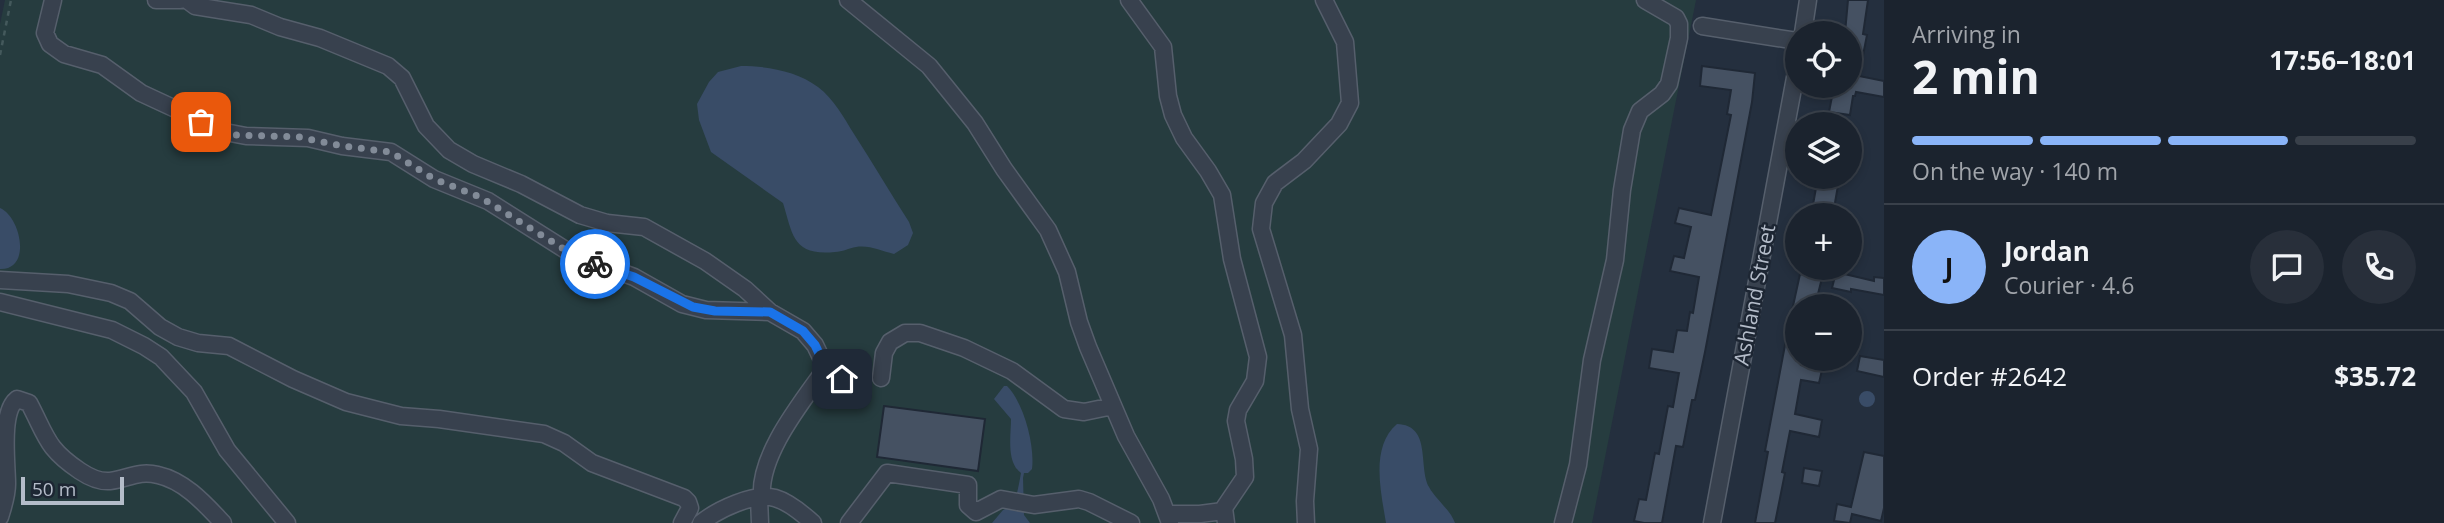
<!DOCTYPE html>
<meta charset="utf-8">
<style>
:root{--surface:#1b232e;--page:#282f3a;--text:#f1f3f6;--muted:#a0a4aa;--line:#39404a;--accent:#8ab4f8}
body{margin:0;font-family:"Open Sans",sans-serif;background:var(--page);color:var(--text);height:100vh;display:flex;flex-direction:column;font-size:26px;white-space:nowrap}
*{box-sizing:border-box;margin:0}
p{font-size:23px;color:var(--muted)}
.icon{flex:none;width:38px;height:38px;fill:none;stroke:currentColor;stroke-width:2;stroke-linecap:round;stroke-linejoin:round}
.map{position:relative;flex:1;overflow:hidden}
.side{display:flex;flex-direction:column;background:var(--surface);width:560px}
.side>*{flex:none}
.controls{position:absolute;left:1785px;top:21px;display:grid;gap:14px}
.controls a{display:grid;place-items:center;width:77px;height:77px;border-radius:50%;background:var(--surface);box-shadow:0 4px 10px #0003,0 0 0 2px var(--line);font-size:35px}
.scale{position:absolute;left:21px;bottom:18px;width:103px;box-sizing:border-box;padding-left:7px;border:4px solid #b4bcc9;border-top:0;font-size:19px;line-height:24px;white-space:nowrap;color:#b4bcc9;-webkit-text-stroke:5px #1d2633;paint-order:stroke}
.pin{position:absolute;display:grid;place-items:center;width:60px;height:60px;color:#fff;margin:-30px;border-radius:14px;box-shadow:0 4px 10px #0006}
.courier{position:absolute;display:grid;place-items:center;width:70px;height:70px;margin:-35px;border:5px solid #1a73e8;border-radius:50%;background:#fff;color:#222;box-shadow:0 2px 9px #0007}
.summary em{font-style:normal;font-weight:700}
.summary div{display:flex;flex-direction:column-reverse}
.summary{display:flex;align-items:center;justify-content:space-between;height:119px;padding:0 28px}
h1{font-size:46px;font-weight:700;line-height:52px}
.bar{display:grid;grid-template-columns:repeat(4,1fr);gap:10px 7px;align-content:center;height:84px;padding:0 28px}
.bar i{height:9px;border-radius:5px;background:var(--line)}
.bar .current{background:var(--accent)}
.bar p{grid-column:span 4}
.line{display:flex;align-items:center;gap:18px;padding:0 28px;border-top:2px solid var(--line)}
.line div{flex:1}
.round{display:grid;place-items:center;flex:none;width:74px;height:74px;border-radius:37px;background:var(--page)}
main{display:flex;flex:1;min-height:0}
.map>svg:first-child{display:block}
.green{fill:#263c3f}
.water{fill:#394c67}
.building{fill:#455162;stroke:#1f2835;stroke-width:2}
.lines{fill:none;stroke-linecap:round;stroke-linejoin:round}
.minor-casing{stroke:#565f6c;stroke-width:19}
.path{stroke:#44595c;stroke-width:2.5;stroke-dasharray:5 5;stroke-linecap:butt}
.minor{stroke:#38414e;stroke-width:16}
.done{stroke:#828b98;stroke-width:7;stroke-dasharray:0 12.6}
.route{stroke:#1a73e8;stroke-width:9}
.labels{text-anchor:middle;stroke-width:5;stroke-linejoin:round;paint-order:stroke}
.street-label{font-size:21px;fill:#b4bcc9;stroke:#1d2633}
</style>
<main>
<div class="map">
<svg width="1884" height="523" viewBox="0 0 1884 523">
<rect width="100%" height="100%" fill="#242f3e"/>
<path class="green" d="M5 0H1696L1592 523H0V24Z"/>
<path class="water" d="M741 66C767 66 797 71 818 87 834 99 844 118 854 134 873 163 890 193 909 222L913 233 908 245 894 254C881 251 870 245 856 247 849 248 842 252 835 252 793 256 793 236 783 203L711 152 699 120 697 104 709 82 718 72Z
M0 208C21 217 32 270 0 269Z
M1004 386H1007C1024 403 1035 446 1032 469L1028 473H1024L1023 478 1024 515 1030 523H992L1003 510 1013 506C1017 496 1019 484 1021 473 1006 462 1011 436 1011 419L994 399Z
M1859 399a8 8 0 1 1 16 0a8 8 0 1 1-16 0Z
M1397 424C1432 425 1418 467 1429 487 1436 500 1450 509 1455 523H1386C1381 492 1370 447 1397 424Z"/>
<path class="building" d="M1848 0H1868L1863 34 1867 35 1859 76 1884 81V97L1856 92 1855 96H1853L1850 115 1829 112 1834 86H1850V33H1845Z
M1702 66 1755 73 1752 102 1705 352 1695 400H1692L1683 447 1676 446 1662 523H1644L1634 521 1639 499 1646 500 1655 453 1659 454 1668 406 1673 407 1679 373 1649 368 1652 349 1673 352 1677 330 1687 331 1690 312 1693 313 1699 277 1670 271 1674 256 1684 258 1691 227 1675 223 1679 208 1711 215 1731 115 1727 114 1731 90 1700 86Z
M1818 177 1839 180 1833 214 1812 210Z
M1836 272 1874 281V277L1884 278V295L1851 289V292L1832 288Z
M1800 274 1822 278 1815 306H1793Z
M1792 308H1797V359H1802L1801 365 1822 370 1819 383 1801 380 1795 414 1822 420 1819 437 1790 431 1782 472 1785 473 1775 523H1755L1768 452 1765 451Z
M1860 356 1884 360V377L1857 371Z
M884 406 985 419 978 471 877 457Z
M1864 452 1884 456V508L1881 521 1852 514 1850 523 1834 521 1837 504 1851 507Z
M1804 468 1822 471 1819 486 1802 483Z"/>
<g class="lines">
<g class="minor-casing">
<path id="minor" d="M53 0 45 33 50 44 64 54 102 65 141 93 225 132 246 136 308 138 342 146 391 152 434 179 488 201 572 254 634 277 682 304 706 310 770 312
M156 0H180
M187 0 195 6 251 15 280 27 320 38 388 66 402 78 426 126 449 150 473 164 521 184 580 215 607 223 644 227 705 261 745 289 770 312 803 331 815 345 826 368 857 391
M848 0 929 66 975 123 1004 169 1048 230 1067 272 1079 322 1088 347 1126 436 1161 499 1170 523
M1129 0 1163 47 1168 96 1173 115 1184 138 1208 171 1222 195 1232 259 1258 357 1255 381 1238 410 1236 421 1244 459 1245 477 1224 508 1226 523
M1702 26 1797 41
M1803 33 1808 0
M0 280 68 284 111 293 130 301 160 327 178 337 198 343 229 346 293 379 346 402 401 416 439 419 544 434 564 443 592 463 684 498 688 502 690 508 682 523
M0 302 112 330 144 346 161 357 194 392 227 450 287 523
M881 378 884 353 890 342 905 333H920L964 348 1012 371 1064 409 1084 412 1113 406
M759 498 760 523
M762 498C758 455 802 402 826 368
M976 512 1001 499 1034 505 1079 499 1089 502 1131 523
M1167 514H1200L1223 511
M0 517C3 507 7 496 7 484 7 463 0 412 17 399L29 403C47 437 46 448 80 471 89 477 99 482 110 481 128 479 138 470 158 475 185 481 205 504 223 523
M701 523C717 510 754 492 775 498 789 502 803 514 813 523
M849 523 887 473 968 485V505L976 512
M1306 523 1305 501 1309 449 1300 409 1293 335 1261 229 1264 203 1275 183 1304 161 1339 124 1350 103 1345 42 1324 0
M1563 523 1578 465 1592 360 1615 260 1622 190 1632 130 1640 111 1662 94 1669 84 1679 38V24L1676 18 1645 0
M1712 523 1797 67"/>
</g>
<path class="path" d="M0 55 11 0"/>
<use href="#minor" class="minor"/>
</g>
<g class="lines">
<path class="done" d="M201 122 235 135 299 137 342 146 391 152 434 179 480 197 572 254 595 264"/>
<path class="route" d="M595 264 634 277 693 307 715 311 770 312 803 331 815 345 826 368 842 379"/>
</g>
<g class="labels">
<g class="street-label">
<text transform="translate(1755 295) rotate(-79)" y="7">Ashland Street</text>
</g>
</g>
</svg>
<div class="controls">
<a><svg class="icon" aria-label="locate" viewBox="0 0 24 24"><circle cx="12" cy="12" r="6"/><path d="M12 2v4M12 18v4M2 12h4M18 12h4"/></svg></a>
<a><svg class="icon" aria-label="layers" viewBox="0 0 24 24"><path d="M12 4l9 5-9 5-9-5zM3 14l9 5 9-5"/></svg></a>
<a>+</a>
<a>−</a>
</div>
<div class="scale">50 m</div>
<div class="pin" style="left:201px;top:122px;background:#ea580c"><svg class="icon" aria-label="bag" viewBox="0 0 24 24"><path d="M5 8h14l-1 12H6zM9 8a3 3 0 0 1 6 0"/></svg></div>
<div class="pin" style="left:842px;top:379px;background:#1f2937"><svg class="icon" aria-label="home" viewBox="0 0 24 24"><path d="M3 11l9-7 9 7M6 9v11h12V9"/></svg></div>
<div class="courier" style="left:595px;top:264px"><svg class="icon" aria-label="bike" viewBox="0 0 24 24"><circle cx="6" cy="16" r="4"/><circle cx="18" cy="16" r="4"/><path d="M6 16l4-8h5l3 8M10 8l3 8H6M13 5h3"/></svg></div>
</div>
<section class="side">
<div class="summary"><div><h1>2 min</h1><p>Arriving in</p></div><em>17:56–18:01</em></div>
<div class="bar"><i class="current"></i><i class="current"></i><i class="current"></i><i></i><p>On the way · 140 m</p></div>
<div class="line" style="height:126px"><b class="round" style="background:var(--accent);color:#111">J</b><div><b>Jordan</b><p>Courier · 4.6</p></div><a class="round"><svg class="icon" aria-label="chat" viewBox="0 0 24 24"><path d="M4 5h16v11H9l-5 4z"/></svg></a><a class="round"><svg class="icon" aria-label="phone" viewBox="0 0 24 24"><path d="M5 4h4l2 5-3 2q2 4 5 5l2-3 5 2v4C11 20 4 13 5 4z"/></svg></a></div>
<div class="line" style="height:91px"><div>Order #2642</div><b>$35.72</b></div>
</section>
</main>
